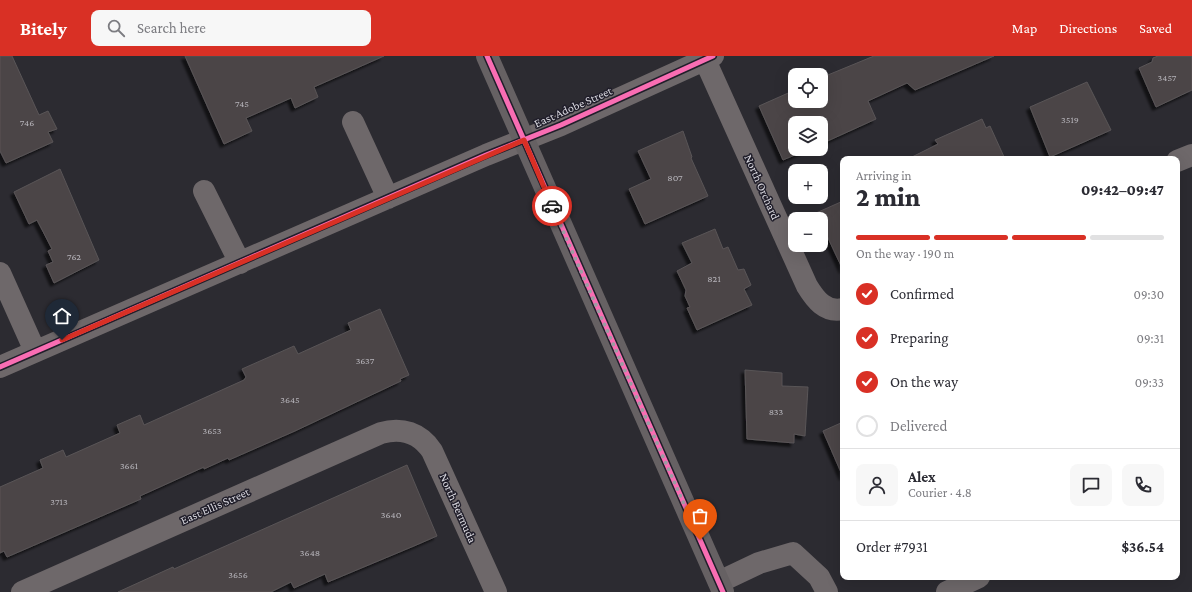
<!DOCTYPE html>
<meta charset="utf-8">
<style>
:root{--surface:#fff;--page:#f7f7f7;--text:#2b2b33;--muted:#7c7c81;--line:#e1e1e2;--accent:#d93025}
body{margin:0;font-family:"Crimson Pro",serif;background:var(--page);color:var(--text);height:100vh;display:flex;flex-direction:column;font-size:15px;white-space:nowrap}
*{box-sizing:border-box;margin:0}
p{font-size:13px;color:var(--muted)}
.icon{flex:none;width:22px;height:22px;fill:none;stroke:currentColor;stroke-width:2;stroke-linecap:round;stroke-linejoin:round}
.map{position:relative;flex:1;overflow:hidden}
.panel{position:absolute;left:840px;top:100px;width:340px;height:424px;display:flex;flex-direction:column;background:var(--surface);border-radius:8px;box-shadow:0 4px 16px #0002}
.panel>*{flex:none}
.tools{position:absolute;left:788px;top:12px;display:grid;gap:8px}
.tools a{display:grid;place-items:center;width:40px;height:40px;border-radius:8px;background:var(--surface);box-shadow:0 4px 16px #0002;font-size:20px}
.pin{position:absolute;display:grid;place-items:center;width:34px;height:34px;color:#fff;margin:-41px -17px;border-radius:50% 50% 50% 0;rotate:-45deg;box-shadow:0 0 4px #0007}
.pin .icon{rotate:45deg}
.courier{position:absolute;display:grid;place-items:center;width:40px;height:40px;margin:-20px;border:3px solid #d93025;border-radius:50%;background:#fff;color:#222;box-shadow:0 1px 5px #0007}
.summary em{font-style:normal;font-weight:800}
.summary div{display:flex;flex-direction:column-reverse}
.summary{display:flex;align-items:center;justify-content:space-between;height:68px;padding:0 16px}
h1{font-size:26px;font-weight:800;line-height:30px}
.bar{display:grid;grid-template-columns:repeat(4,1fr);gap:6px 4px;align-content:center;height:48px;padding:0 16px}
.bar i{height:5px;border-radius:3px;background:var(--line)}
.bar .current{background:var(--accent)}
.bar p{grid-column:span 4}
.line{display:flex;align-items:center;gap:10px;padding:0 16px;border-top:1px solid var(--line)}
.line div{flex:1}
.round{display:grid;place-items:center;flex:none;width:42px;height:42px;border-radius:8px;background:var(--page)}
ol{padding:0 16px;list-style:none}
li{display:flex;align-items:center;gap:12px;height:44px}
li p{margin-inline-start:auto}
li .icon{padding:4px;border-radius:50%;background:var(--accent);color:#fff;stroke-width:4}
li:last-child{color:var(--muted)}
li i{width:22px;height:22px;border:2px solid var(--line);border-radius:50%}
header{display:flex;align-items:center;gap:24px;box-sizing:border-box;height:56px;padding:0 20px;background:var(--accent);color:#fff}
header strong{font-size:19px}
nav{display:flex;gap:22px;margin-inline-start:auto;font-size:14px}
.search{width:280px;height:36px;background:var(--page);display:flex;align-items:center;gap:10px;box-sizing:border-box;padding:0 14px;border-radius:8px;color:var(--muted);font-size:15px}
.map>svg:first-child{display:block}
.building{fill:#4c4547;stroke:#595557;filter:url(#shadow)}
.lines{fill:none;stroke-linecap:round;stroke-linejoin:round}
.minor{stroke:#6e686a;stroke-width:22}
.major{stroke:#666163;stroke-width:22}
.cycleway-casing{stroke:#201e2a;stroke-width:8}
.cycleway{stroke:#f96db3;stroke-width:5}
.done{stroke:#9d9ca3;stroke-width:4;stroke-dasharray:0 7.2}
.route{stroke:#d93025;stroke-width:5}
.labels{text-anchor:middle;stroke-width:3;stroke-linejoin:round;paint-order:stroke}
.number-label{font-size:10px;fill:#b6b4ba}
.street-label{font-size:12px;fill:#dad9e0;stroke:#201e2a}
</style>
<header>
<strong>Bitely</strong>
<div class="search"><svg class="icon" aria-label="search" viewBox="0 0 24 24"><circle cx="10" cy="10" r="6"/><path d="M15 15l6 6"/></svg>Search here</div>
<nav><a>Map</a><a>Directions</a><a>Saved</a></nav>
</header>
<div class="map">
<svg width="1192" height="536" viewBox="0 0 1192 536">
<defs>
<filter id="shadow"><feDropShadow dx="-3.5" dy="3.5" stdDeviation="1" flood-color="#0009"/></filter>
</defs>
<rect width="100%" height="100%" fill="#2c2b31"/>
<path class="building" d="M0 0H12L39 59 48 55 57 73 48 76 53 86 6 107 0 95Z
M185 0H384L314 31 318 41 295 52 291 42 246 62 252 75 224 88Z
M874 0H994L915 34 907 27 868 45 876 63 821 88V67H795V93H809L783 104 759 50 795 34V45H821V22L823 21Z
M1158 0H1192V34L1156 51 1139 12 1152 6 1153 2Z
M1087 26 1111 74 1050 101 1030 51Z
M982 63 986 72 990 70 1005 103H908L938 88 935 84Z
M683 75 692 101 691 102 708 140 645 168 629 133 651 123 638 95Z
M60 113 99 204 54 227 46 209 53 206 48 195 52 193 37 164 29 168 14 136Z
M843 145V214L821 167V163H819L816 157Z
M715 173 723 193 728 191 738 214 744 213 751 229 744 233 752 249 697 274 687 252 690 251 685 240 686 234 677 215 692 207 682 187Z
M380 253 409 319 400 323 401 325 295 375 229 404 228 402 204 413V411L140 440 141 443 7 501 4 495 0 497V431L43 412 40 404 63 394 66 401 120 377 117 369 140 359 144 369 244 324 246 321 242 313 294 290 298 298 351 274 348 267Z
M745 314 782 317V330L808 331 805 380 794 378V387L747 383Z
M843 366V421L823 375Z
M407 409 437 480 414 490 328 526 325 518 294 532 291 526 271 536H118L173 511 174 513Z"/>
<g class="lines">
<path class="minor" d="M705 4 807 230C815 243 825 257 843 253
M353 66 388 142
M1177 105 1192 99
M204 135 240 207
M0 217 35 295
M0 311 486 99 561 69 713 0
M719 526 759 507 793 497 819 521 827 536
M22 536 381 377C402 371 420 377 432 395L496 536
M947 536 979 521"/>
<path class="major" d="M487 0 723 536"/>
<g class="cycleway-casing">
<path id="cycleway" d="M487 0 723 536
M0 311 486 99 561 69 713 0"/>
</g>
<use href="#cycleway" class="cycleway"/>
</g>
<g class="lines">
<path class="done" d="M552 150 700 484"/>
<path class="route" d="M62 284 524 84 552 150"/>
</g>
<g class="labels">
<g class="number-label">
<text x="1167" y="25">3457</text>
<text x="242" y="51">745</text>
<text x="1070" y="67">3519</text>
<text x="27" y="70">746</text>
<text x="675" y="125">807</text>
<text x="74" y="204">762</text>
<text x="714" y="226">821</text>
<text x="365" y="308">3637</text>
<text x="290" y="347">3645</text>
<text x="776" y="359">833</text>
<text x="212" y="378">3653</text>
<text x="129" y="413">3661</text>
<text x="59" y="449">3713</text>
<text x="391" y="462">3640</text>
<text x="310" y="500">3648</text>
<text x="238" y="522">3656</text>
</g>
<g class="street-label">
<text transform="translate(573 51) rotate(-24)" y="4">East Adobe Street</text>
<text transform="translate(762 131) rotate(66)" y="4">North Orchard</text>
<text transform="translate(215 450) rotate(-24)" y="4">East Ellis Street</text>
<text transform="translate(458 452) rotate(66)" y="4">North Bermuda</text>
</g>
</g>
</svg>
<div class="tools">
<a><svg class="icon" aria-label="locate" viewBox="0 0 24 24"><circle cx="12" cy="12" r="6"/><path d="M12 2v4M12 18v4M2 12h4M18 12h4"/></svg></a>
<a><svg class="icon" aria-label="layers" viewBox="0 0 24 24"><path d="M12 4l9 5-9 5-9-5zM3 14l9 5 9-5"/></svg></a>
<a>+</a>
<a>−</a>
</div>
<div class="pin" style="left:700px;top:484px;background:#ea580c"><svg class="icon" aria-label="bag" viewBox="0 0 24 24"><path d="M5 8h14l-1 12H6zM9 8a3 3 0 0 1 6 0"/></svg></div>
<div class="pin" style="left:62px;top:284px;background:#1f2937"><svg class="icon" aria-label="home" viewBox="0 0 24 24"><path d="M3 11l9-7 9 7M6 9v11h12V9"/></svg></div>
<div class="courier" style="left:552px;top:150px"><svg class="icon" aria-label="car" viewBox="0 0 24 24"><path d="M5 17H2v-5l4-1 3-4h7l3 4 3 1v5h-3M9 17h6M6 11h13"/><circle cx="7" cy="17" r="2"/><circle cx="17" cy="17" r="2"/></svg></div>
<section class="panel">
<div class="summary"><div><h1>2 min</h1><p>Arriving in</p></div><em>09:42–09:47</em></div>
<div class="bar"><i class="current"></i><i class="current"></i><i class="current"></i><i></i><p>On the way · 190 m</p></div>
<ol>
<li><svg class="icon" aria-label="check" viewBox="0 0 24 24"><path d="M5 12l5 5 9-10"/></svg>Confirmed<p>09:30</p></li>
<li><svg class="icon" aria-label="check" viewBox="0 0 24 24"><path d="M5 12l5 5 9-10"/></svg>Preparing<p>09:31</p></li>
<li><svg class="icon" aria-label="check" viewBox="0 0 24 24"><path d="M5 12l5 5 9-10"/></svg>On the way<p>09:33</p></li>
<li><i></i>Delivered</li>
</ol>
<div class="line" style="height:72px"><a class="round"><svg class="icon" aria-label="person" viewBox="0 0 24 24"><circle cx="12" cy="8" r="4"/><path d="M4 21q1-7 8-7t8 7"/></svg></a><div><b>Alex</b><p>Courier · 4.8</p></div><a class="round"><svg class="icon" aria-label="chat" viewBox="0 0 24 24"><path d="M4 5h16v11H9l-5 4z"/></svg></a><a class="round"><svg class="icon" aria-label="phone" viewBox="0 0 24 24"><path d="M5 4h4l2 5-3 2q2 4 5 5l2-3 5 2v4C11 20 4 13 5 4z"/></svg></a></div>
<div class="line" style="height:52px"><div>Order #7931</div><b>$36.54</b></div>
</section>
</div>
